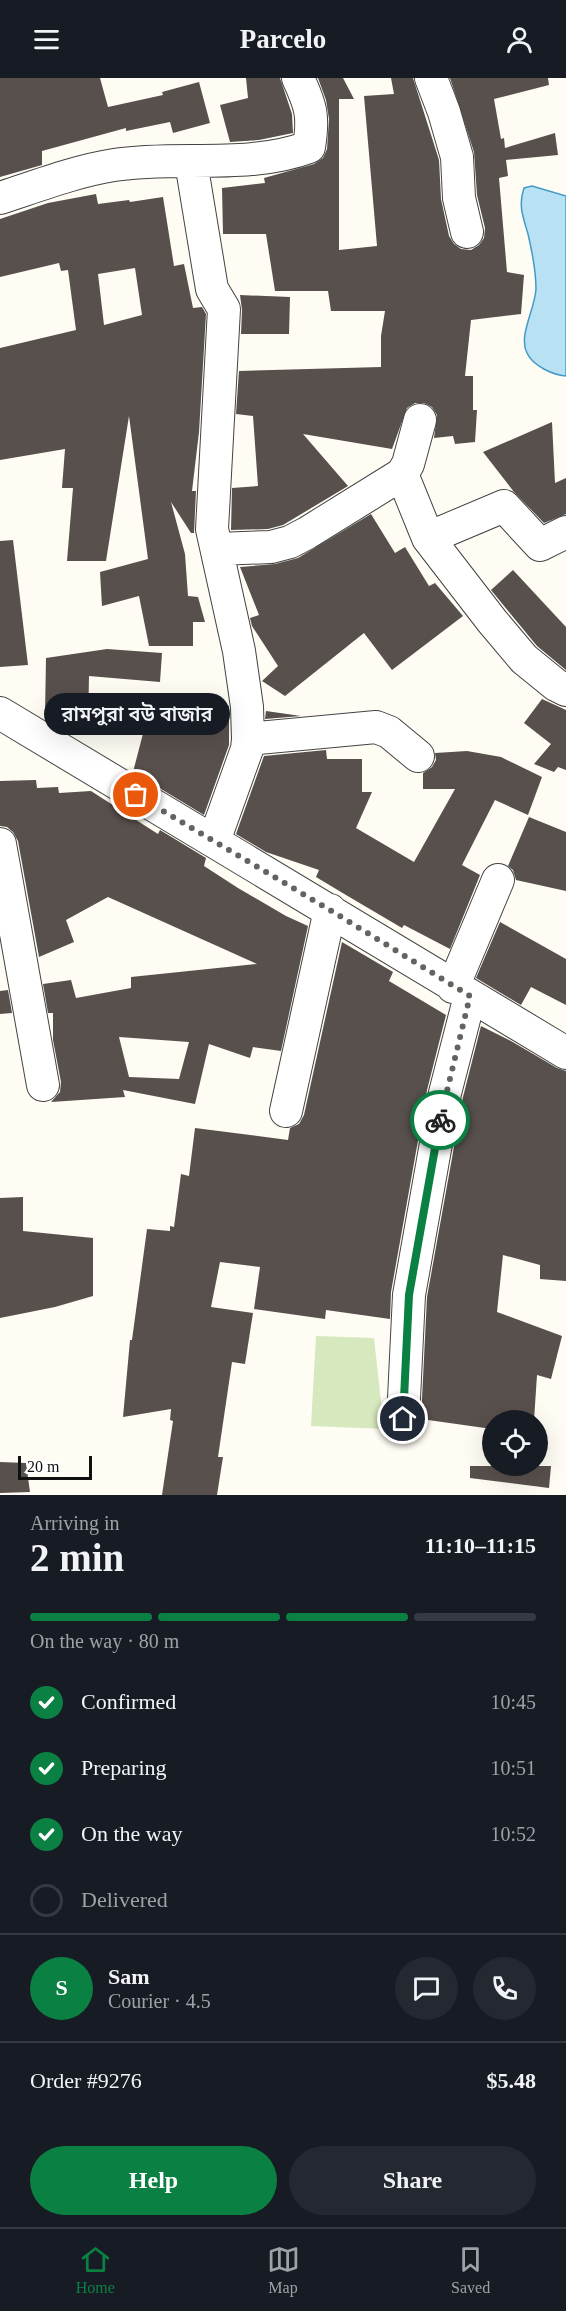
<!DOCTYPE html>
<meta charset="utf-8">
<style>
:root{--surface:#171b24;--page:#242831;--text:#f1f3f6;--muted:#9ea1a6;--line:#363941;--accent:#0b8043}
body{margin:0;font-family:"Times New Roman","Noto Sans Bengali",serif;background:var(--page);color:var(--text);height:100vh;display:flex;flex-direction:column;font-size:22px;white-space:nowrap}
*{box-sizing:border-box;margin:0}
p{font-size:20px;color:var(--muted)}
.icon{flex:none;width:33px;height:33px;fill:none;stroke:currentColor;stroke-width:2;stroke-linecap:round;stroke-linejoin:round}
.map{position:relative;height:1417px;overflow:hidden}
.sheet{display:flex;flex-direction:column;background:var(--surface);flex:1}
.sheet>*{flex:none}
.buttons{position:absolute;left:482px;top:1332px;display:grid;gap:12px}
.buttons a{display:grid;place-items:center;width:66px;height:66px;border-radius:50%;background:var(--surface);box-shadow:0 6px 24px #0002;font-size:30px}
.scale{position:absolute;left:18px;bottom:15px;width:74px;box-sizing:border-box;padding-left:6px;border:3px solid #101010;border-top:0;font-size:16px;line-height:21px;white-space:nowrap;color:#101010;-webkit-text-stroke:4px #fff;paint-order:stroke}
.pin{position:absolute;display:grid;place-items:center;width:51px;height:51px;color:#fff;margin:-26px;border:3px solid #fff;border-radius:50%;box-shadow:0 2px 6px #0007}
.courier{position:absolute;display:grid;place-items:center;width:60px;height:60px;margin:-30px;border:4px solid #0b8043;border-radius:50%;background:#fff;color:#222;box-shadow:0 2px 8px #0007}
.bubble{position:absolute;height:42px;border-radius:21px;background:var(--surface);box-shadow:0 6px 24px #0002;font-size:20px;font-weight:600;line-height:42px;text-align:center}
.summary em{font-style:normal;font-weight:600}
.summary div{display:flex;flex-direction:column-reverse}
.summary{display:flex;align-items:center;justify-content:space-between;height:102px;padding:0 30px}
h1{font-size:39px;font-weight:600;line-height:45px}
.bar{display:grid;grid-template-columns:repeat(4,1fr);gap:9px 6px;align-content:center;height:72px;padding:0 30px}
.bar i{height:8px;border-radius:4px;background:var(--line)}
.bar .selected{background:var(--accent)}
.bar p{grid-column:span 4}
.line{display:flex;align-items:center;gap:15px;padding:0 30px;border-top:2px solid var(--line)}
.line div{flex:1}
.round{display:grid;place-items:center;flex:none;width:63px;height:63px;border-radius:32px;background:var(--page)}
ol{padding:0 30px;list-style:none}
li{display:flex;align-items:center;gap:18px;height:66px}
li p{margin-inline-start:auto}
li .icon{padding:6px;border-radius:50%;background:var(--accent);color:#fff;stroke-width:4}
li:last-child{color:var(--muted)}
li i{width:33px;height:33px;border:3px solid var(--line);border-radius:50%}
.button{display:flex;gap:12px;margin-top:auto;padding:12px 30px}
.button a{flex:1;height:69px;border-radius:36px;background:var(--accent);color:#fff;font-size:24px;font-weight:600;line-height:69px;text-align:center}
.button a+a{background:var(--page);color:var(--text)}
header{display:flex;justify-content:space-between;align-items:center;height:78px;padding:0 30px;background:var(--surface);font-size:27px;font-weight:600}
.tabs{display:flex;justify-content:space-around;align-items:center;height:84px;border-top:2px solid var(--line);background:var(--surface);font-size:16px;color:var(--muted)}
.tabs a{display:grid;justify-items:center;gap:3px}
.tabs .selected{color:var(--accent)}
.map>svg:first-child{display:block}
.green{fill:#d6e8bd}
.water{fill:#b9e1f4;stroke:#439ac8;stroke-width:1.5}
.building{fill:#58504c;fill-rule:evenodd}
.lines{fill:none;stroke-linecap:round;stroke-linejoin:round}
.minor-casing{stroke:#434343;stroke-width:34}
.minor{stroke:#fff;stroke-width:32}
.done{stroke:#63635f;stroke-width:6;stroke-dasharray:0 10.8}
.route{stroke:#0b8043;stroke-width:8}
</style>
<header><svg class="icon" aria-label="menu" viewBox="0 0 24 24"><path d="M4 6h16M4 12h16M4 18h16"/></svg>Parcelo<svg class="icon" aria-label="person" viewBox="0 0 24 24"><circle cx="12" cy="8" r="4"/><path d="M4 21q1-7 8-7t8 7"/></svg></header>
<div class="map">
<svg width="566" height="1417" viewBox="0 0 566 1417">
<rect width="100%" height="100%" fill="#fefcf3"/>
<path class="green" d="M316 1258 374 1260 384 1351 311 1348Z"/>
<path class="water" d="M532 108 566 118V298C553 297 533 288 527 275 518 258 535 231 536 211 536 194 532 173 528 156 523 139 518 127 524 110Z"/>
<path class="building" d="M0 0H100L108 29 163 17 162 14 199 4 210 45 173 55 170 44 126 53V50L42 73V87L0 99Z
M246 0H280L292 36 293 55 259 62 230 64 220 27 248 20Z
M318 0H343L354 21H339V172L377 168 364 18 394 16 391 0H413L439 82 441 121 449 158 454 166 461 171 471 172 479 167 484 160 485 150 477 117 474 74 450 0H548L549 7 494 21 501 61 504 60 505 70 555 55 558 77 506 82 508 98 499 100 507 194 524 197 521 236 471 242 465 298H473V332H477L475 364 455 366 453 358 434 360 437 337 432 329 424 325H415L407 330 392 371 303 356 348 408 283 447 268 451 231 452 232 410 258 408 253 338 236 336 239 293 381 289V258L385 233H331L328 213H275L266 156H223L222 110 265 105 264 100 314 86 323 80 327 71 329 41 326 22Z
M96 116 98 126 129 122 130 124 163 119 174 188 184 186 193 230 202 229 206 236 199 354 192 413H196L194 455H191L171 424 185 476 188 518 198 519 205 544H193V568H149L139 518 102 528 100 494 148 481 129 338 106 483H67L73 410H62L65 371 0 382V270L76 252 68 192 61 193 59 185 0 199V141L48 125ZM135 190 142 237 104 247 98 196Z
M240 217 290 219 289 256H241L242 232Z
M552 344 555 405 566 400V436L544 445 514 414 483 374Z
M371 436 395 475 405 469 429 508 435 505 463 538 392 592 364 555 285 618 262 603 278 588 252 548 250 540 259 537 240 489 275 486 298 480Z
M13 462 28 587 0 589V463Z
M513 492 566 549V592L537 568 491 512Z
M107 571 162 575 160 604 89 598 88 649 45 636 46 580Z
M542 621 566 632V692L558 689 554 694 534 686 551 666 524 645Z
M197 624 229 628V667L204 737 133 694 145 648 194 653Z
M266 633 301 638 265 641Z
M326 672 327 681H362V714H372L356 750 414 784 455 711H423V695L432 689 436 682 435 675 467 673 501 679 542 699 528 737 495 722 462 787 480 797 450 871 404 847 402 850 346 817 316 799 319 792 266 774 236 756 264 678Z
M36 702 37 710 58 709 59 715 91 713 158 756 160 752 206 780 204 788 238 810 286 838 308 848 281 973 253 969 250 980 209 966 195 1026 123 1012 125 1019 51 1024 60 1014 61 1004 53 962V935H48L43 906 71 902 76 920 131 910V899L257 886 108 819 66 842 74 864 39 879 18 763 13 754 7 749 0 748V703ZM119 959 189 964 179 1001 129 999Z
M529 739 566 754V813L516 802 513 792 508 788Z
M500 844 566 881V927L531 909 521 927 476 900Z
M342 864 393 894 389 903 446 937 427 1012 391 1214 390 1241 326 1232 325 1241 254 1231 260 1189 220 1184 211 1229 253 1235 245 1286 232 1284 218 1379H223L217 1417H162L173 1343 170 1342 171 1331 123 1339 130 1262H132L147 1151 170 1153V1148L174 1149 181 1096 189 1098 195 1050 288 1062 290 1050 299 1046 304 1037Z
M8 912 12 935 0 936V913Z
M481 948 511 963 557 990 566 993V1203L540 1201V1187L503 1177 497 1234 562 1258 551 1301 537 1297 534 1342H492V1351L421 1341 427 1219 463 1019Z
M23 1119V1153L93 1160V1218L55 1229 0 1240V1120Z
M0 1384 26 1385 30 1414 0 1415Z
M470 1388H551L549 1410 470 1400Z"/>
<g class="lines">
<g class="minor-casing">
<path id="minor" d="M431 0 444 34 457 79 459 120 467 154
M191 84 212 211 224 231 212 451 239 573 247 629 248 661 247 671 214 763
M0 120C37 108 76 93 114 87 178 77 247 92 309 69 314 38 311 28 298 0
M402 396 428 460 492 543 524 581 556 607 566 612
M428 460 504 428 540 467 566 454
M217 471 271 469 290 464 307 455 402 396 408 386 420 342
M0 635 566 975
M248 661 376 649 389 654 418 678
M0 766 43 1007
M453 909 498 802
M286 1033 330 832
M403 1341 409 1217 445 1015 470 918"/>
</g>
<use href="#minor" class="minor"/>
</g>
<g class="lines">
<path class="done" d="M136 717 330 832 470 918 440 1042"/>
<path class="route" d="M403 1341 409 1217 440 1042"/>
</g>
</svg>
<div class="buttons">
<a><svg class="icon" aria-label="locate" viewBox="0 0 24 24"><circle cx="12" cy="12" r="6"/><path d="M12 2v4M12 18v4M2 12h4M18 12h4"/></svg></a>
</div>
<div class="scale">20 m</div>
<div class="pin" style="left:136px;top:717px;background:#ea580c"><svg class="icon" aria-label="bag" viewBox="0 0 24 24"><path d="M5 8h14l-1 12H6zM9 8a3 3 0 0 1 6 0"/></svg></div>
<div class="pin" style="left:403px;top:1341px;background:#1f2937"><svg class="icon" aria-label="home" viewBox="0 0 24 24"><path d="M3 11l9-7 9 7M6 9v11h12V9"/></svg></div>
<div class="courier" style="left:440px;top:1042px"><svg class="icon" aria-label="bike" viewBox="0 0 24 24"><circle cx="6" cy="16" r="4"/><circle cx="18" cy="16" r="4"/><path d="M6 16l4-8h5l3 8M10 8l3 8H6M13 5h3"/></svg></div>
<div class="bubble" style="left:44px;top:615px;width:186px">রামপুরা বউ বাজার</div>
</div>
<section class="sheet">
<div class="summary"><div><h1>2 min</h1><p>Arriving in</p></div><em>11:10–11:15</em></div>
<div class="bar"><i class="selected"></i><i class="selected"></i><i class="selected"></i><i></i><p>On the way · 80 m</p></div>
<ol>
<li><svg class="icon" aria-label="check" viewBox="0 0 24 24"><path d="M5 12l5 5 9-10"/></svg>Confirmed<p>10:45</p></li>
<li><svg class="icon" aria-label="check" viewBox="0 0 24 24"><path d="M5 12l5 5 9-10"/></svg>Preparing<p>10:51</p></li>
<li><svg class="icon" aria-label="check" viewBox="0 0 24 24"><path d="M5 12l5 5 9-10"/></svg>On the way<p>10:52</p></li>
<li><i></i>Delivered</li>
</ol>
<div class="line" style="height:108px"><b class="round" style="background:var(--accent);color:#fff">S</b><div><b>Sam</b><p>Courier · 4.5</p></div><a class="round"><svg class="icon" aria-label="chat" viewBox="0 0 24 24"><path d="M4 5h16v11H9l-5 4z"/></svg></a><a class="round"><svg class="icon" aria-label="phone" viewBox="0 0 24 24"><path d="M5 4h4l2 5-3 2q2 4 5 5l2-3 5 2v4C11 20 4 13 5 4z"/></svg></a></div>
<div class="line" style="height:78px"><div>Order #9276</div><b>$5.48</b></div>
<div class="button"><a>Help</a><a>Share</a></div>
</section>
<nav class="tabs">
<a class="selected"><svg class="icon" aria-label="home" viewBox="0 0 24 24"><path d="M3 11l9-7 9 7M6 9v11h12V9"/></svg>Home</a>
<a><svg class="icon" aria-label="map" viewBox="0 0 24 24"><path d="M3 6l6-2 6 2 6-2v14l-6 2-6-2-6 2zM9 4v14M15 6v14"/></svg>Map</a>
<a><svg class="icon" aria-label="saved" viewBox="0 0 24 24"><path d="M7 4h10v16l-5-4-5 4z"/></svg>Saved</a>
</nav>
